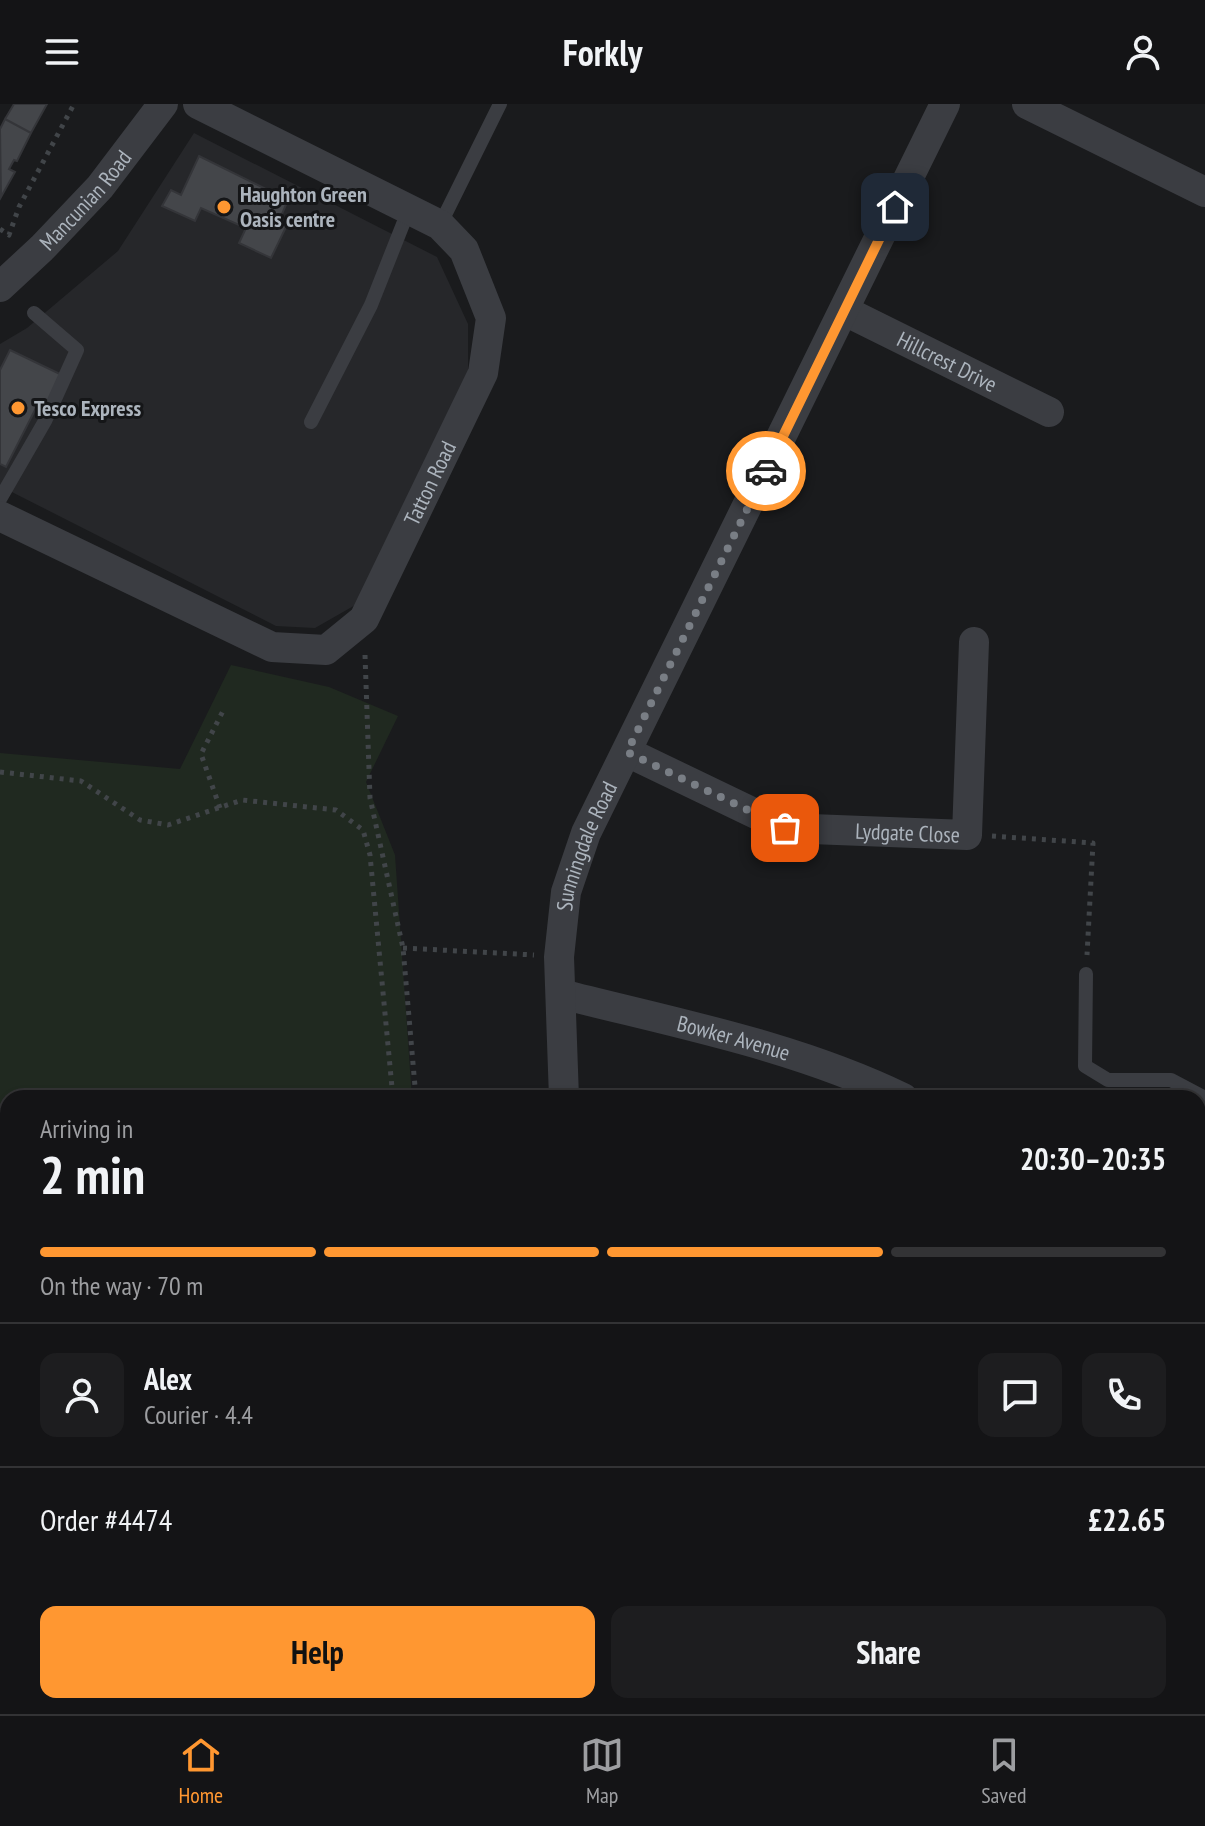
<!DOCTYPE html>
<meta charset="utf-8">
<style>
:root{--surface:#141416;--page:#1d1d1f;--text:#f1f3f6;--muted:#9d9ea1;--line:#333335;--accent:#ff9731}
body{margin:0;font-family:"PT Sans Narrow",sans-serif;background:var(--page);color:var(--text);height:100vh;display:flex;flex-direction:column;font-size:30px;white-space:nowrap}
*{box-sizing:border-box;margin:0}
p{font-size:26px;color:var(--muted)}
.icon{flex:none;width:44px;height:44px;fill:none;stroke:currentColor;stroke-width:2;stroke-linecap:round;stroke-linejoin:round}
.map{position:relative;flex:1;overflow:hidden}
.panel{position:absolute;left:0px;top:986px;width:1206px;height:624px;display:flex;flex-direction:column;background:var(--surface);border-radius:24px 24px 0 0;box-shadow:0 2px 6px #0004,0 0 0 2px var(--line)}
.panel>*{flex:none}
.pin{position:absolute;display:grid;place-items:center;width:68px;height:68px;color:#fff;margin:-34px;border-radius:16px;box-shadow:0 4px 12px #0006}
.courier{position:absolute;display:grid;place-items:center;width:80px;height:80px;margin:-40px;border:6px solid #ff9731;border-radius:50%;background:#fff;color:#222;box-shadow:0 2px 10px #0007}
.summary em{font-style:normal;font-weight:700}
.summary div{display:flex;flex-direction:column-reverse}
.summary{display:flex;align-items:center;justify-content:space-between;height:136px;padding:0 40px}
h1{font-size:52px;font-weight:700;line-height:60px}
.bar{display:grid;grid-template-columns:repeat(4,1fr);gap:12px 8px;align-content:center;height:96px;padding:0 40px}
.bar i{height:10px;border-radius:6px;background:var(--line)}
.bar .active{background:var(--accent)}
.bar p{grid-column:span 4}
.line{display:flex;align-items:center;gap:20px;padding:0 40px;border-top:2px solid var(--line)}
.line div{flex:1}
.round{display:grid;place-items:center;flex:none;width:84px;height:84px;border-radius:16px;background:var(--page)}
.button{display:flex;gap:16px;margin-top:auto;padding:16px 40px}
.button a{flex:1;height:92px;border-radius:16px;background:var(--accent);color:#111;font-size:32px;font-weight:700;line-height:92px;text-align:center}
.button a+a{background:var(--page);color:var(--text)}
header{display:flex;justify-content:space-between;align-items:center;height:104px;padding:0 40px;background:var(--surface);font-size:36px;font-weight:700}
.tab-bar{display:flex;justify-content:space-around;align-items:center;height:112px;border-top:2px solid var(--line);background:var(--surface);font-size:22px;color:var(--muted)}
.tab-bar a{display:grid;justify-items:center;gap:4px}
.tab-bar .active{color:var(--accent)}
.map>svg:first-child{display:block}
.built{fill:#26272a}
.green{fill:#202920}
.building{fill:#44464a;stroke:#343539;stroke-width:2}
.lines{fill:none;stroke-linecap:round;stroke-linejoin:round}
.path{stroke:#414549;stroke-width:5;stroke-dasharray:4 6;stroke-linecap:butt}
.service{stroke:#3b3d42;stroke-width:14}
.minor{stroke:#3b3d42;stroke-width:30}
.done{stroke:#797e85;stroke-width:8;stroke-dasharray:0 14.4}
.route{stroke:#ff9731;stroke-width:10}
.poi-dot{fill:#ff9731;stroke:#151618;stroke-width:3}
.labels{text-anchor:middle;stroke-width:6;stroke-linejoin:round;paint-order:stroke}
.poi-label{font-size:22px;font-weight:bold;fill:#acb4bd;stroke:#151618;text-anchor:start}
.street-label{font-size:22px;fill:#acb4bd;stroke:#151618}
</style>
<header><svg class="icon" aria-label="menu" viewBox="0 0 24 24"><path d="M4 6h16M4 12h16M4 18h16"/></svg>Forkly<svg class="icon" aria-label="person" viewBox="0 0 24 24"><circle cx="12" cy="8" r="4"/><path d="M4 21q1-7 8-7t8 7"/></svg></header>
<div class="map">
<svg width="1205" height="1610" viewBox="0 0 1205 1610">
<rect width="100%" height="100%" fill="#1a1b1d"/>
<path class="built" d="M194 29 437 153 468 220V275L357 500 315 524 276 522 0 382V240L27 224 118 147Z"/>
<path class="green" d="M231 561 329 583 398 612 366 678 395 751 412 994H8V1409L0 1412V649L180 665Z"/>
<path class="building" d="M14 0H47L31 29 5 15Z
M5 15 31 29 17 57 14 56 9 65 15 68 1 93 0 25Z
M199 52 288 96 279 117 287 121 271 154 239 139 246 124 201 104 195 117 162 102 171 86 181 91Z
M10 246 62 271 44 305 37 302 6 363 0 360V266Z"/>
<g class="lines">
<path class="path" d="M0 125 9 131 19 103 74 0
M365 551 370 694 403 844 416 994
M0 668 81 677 140 716 168 721 242 696 336 706 363 726 370 751 393 994
M220 704 201 650 224 605
M992 732 1093 739 1087 851
M403 844 534 851
M0 1353 8 1351
M498 1602 500 1610"/>
<path class="service" d="M440 121 500 0
M311 318 371 201 409 105
M0 395 45 317 77 246 34 209
M1086 870 1085 962 1108 976H1171L1205 994"/>
<g class="minor">
<path d="M1027 0 1205 88"/>
<path id="s1" d="M0 183 42 144 100 83 163 0"/>
<path id="s2" d="M845 207 1049 308"/>
<path id="s3" d="M0 412 272 543 326 546 364 515 483 269 491 214 464 146 440 121 198 0"/>
<path id="s4" d="M627 648 785 724 967 731 974 538"/>
<path id="s5" d="M561 890C675 919 796 942 903 994"/>
<path id="s6" d="M564 994 559 853 566 788 586 729 945 0"/>
<path d="M1198 1121 1205 1108"/>
<path d="M0 1572 8 1569"/>
<path d="M342 1602 344 1610"/>
<path d="M1150 1602 1151 1610"/>
<path d="M646 1609 648 1610"/>
<path d="M919 1610 924 1602"/>
</g>
</g>
<g class="lines">
<path class="done" d="M766 367 627 648 785 724"/>
<path class="route" d="M766 367 895 103"/>
</g>
<g class="poi-dot">
<circle cx="224" cy="103" r="8"/>
<circle cx="18" cy="304" r="8"/>
</g>
<g class="labels">
<g class="poi-label">
<text x="240" y="98">Haughton Green<tspan x="240" dy="25">Oasis centre</tspan></text>
<text x="34" y="312">Tesco Express</text>
</g>
<g class="street-label">
<text dy="8" stroke="none"><textPath href="#s1" startOffset="122">Mancunian Road</textPath></text>
<text dy="8" stroke="none"><textPath href="#s2" startOffset="114">Hillcrest Drive</textPath></text>
<text dy="8" stroke="none"><textPath href="#s3" startOffset="556">Tatton Road</textPath></text>
<text dy="8" stroke="none"><textPath href="#s4" startOffset="298">Lydgate Close</textPath></text>
<text dy="8" stroke="none"><textPath href="#s6" startOffset="256">Sunningdale Road</textPath></text>
<text dy="8" stroke="none"><textPath href="#s5" startOffset="178">Bowker Avenue</textPath></text>
</g>
</g>
</svg>
<div class="pin" style="left:785px;top:724px;background:#ea580c"><svg class="icon" aria-label="bag" viewBox="0 0 24 24"><path d="M5 8h14l-1 12H6zM9 8a3 3 0 0 1 6 0"/></svg></div>
<div class="pin" style="left:895px;top:103px;background:#1f2937"><svg class="icon" aria-label="home" viewBox="0 0 24 24"><path d="M3 11l9-7 9 7M6 9v11h12V9"/></svg></div>
<div class="courier" style="left:766px;top:367px"><svg class="icon" aria-label="car" viewBox="0 0 24 24"><path d="M5 17H2v-5l4-1 3-4h7l3 4 3 1v5h-3M9 17h6M6 11h13"/><circle cx="7" cy="17" r="2"/><circle cx="17" cy="17" r="2"/></svg></div>
<section class="panel">
<div class="summary"><div><h1>2 min</h1><p>Arriving in</p></div><em>20:30–20:35</em></div>
<div class="bar"><i class="active"></i><i class="active"></i><i class="active"></i><i></i><p>On the way · 70 m</p></div>
<div class="line" style="height:144px"><a class="round"><svg class="icon" aria-label="person" viewBox="0 0 24 24"><circle cx="12" cy="8" r="4"/><path d="M4 21q1-7 8-7t8 7"/></svg></a><div><b>Alex</b><p>Courier · 4.4</p></div><a class="round"><svg class="icon" aria-label="chat" viewBox="0 0 24 24"><path d="M4 5h16v11H9l-5 4z"/></svg></a><a class="round"><svg class="icon" aria-label="phone" viewBox="0 0 24 24"><path d="M5 4h4l2 5-3 2q2 4 5 5l2-3 5 2v4C11 20 4 13 5 4z"/></svg></a></div>
<div class="line" style="height:104px"><div>Order #4474</div><b>£22.65</b></div>
<div class="button"><a>Help</a><a>Share</a></div>
</section>
</div>
<nav class="tab-bar">
<a class="active"><svg class="icon" aria-label="home" viewBox="0 0 24 24"><path d="M3 11l9-7 9 7M6 9v11h12V9"/></svg>Home</a>
<a><svg class="icon" aria-label="map" viewBox="0 0 24 24"><path d="M3 6l6-2 6 2 6-2v14l-6 2-6-2-6 2zM9 4v14M15 6v14"/></svg>Map</a>
<a><svg class="icon" aria-label="saved" viewBox="0 0 24 24"><path d="M7 4h10v16l-5-4-5 4z"/></svg>Saved</a>
</nav>
